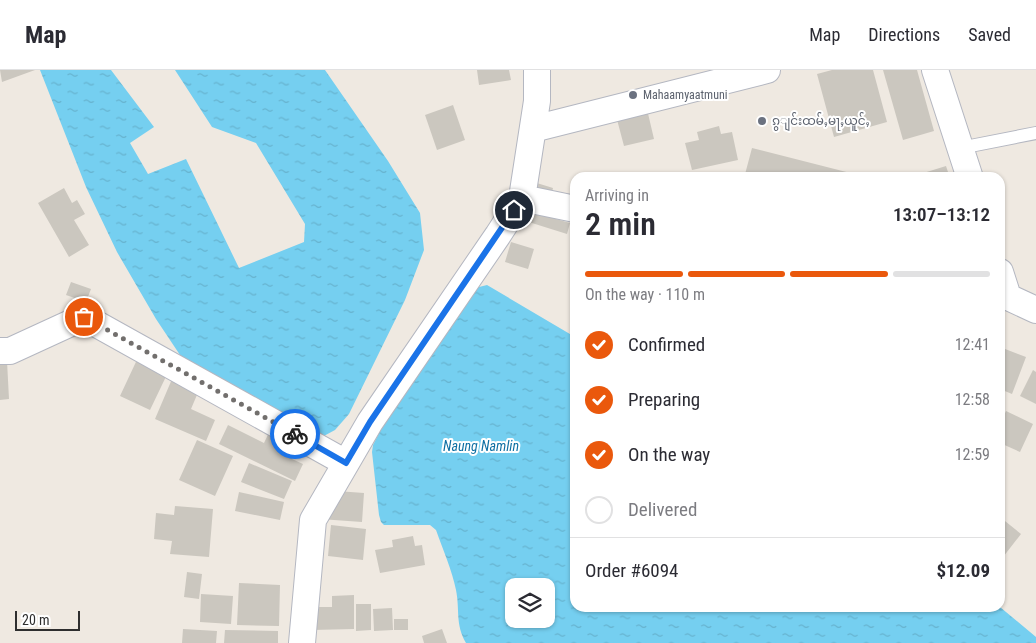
<!DOCTYPE html>
<meta charset="utf-8">
<style>
:root{--surface:#fff;--page:#f7f7f7;--text:#2b2b33;--muted:#7c7c81;--line:#e1e1e2;--accent:#ea580c}
body{margin:0;font-family:"Roboto Condensed","Noto Sans Myanmar",sans-serif;background:var(--page);color:var(--text);height:100vh;display:flex;flex-direction:column;font-size:19px;white-space:nowrap}
*{box-sizing:border-box;margin:0}
p{font-size:16px;color:var(--muted)}
.icon{flex:none;width:28px;height:28px;fill:none;stroke:currentColor;stroke-width:2;stroke-linecap:round;stroke-linejoin:round}
.map{position:relative;flex:1;overflow:hidden}
.sheet{position:absolute;left:570px;top:102px;width:435px;height:440px;display:flex;flex-direction:column;background:var(--surface);border-radius:15px;box-shadow:0 1px 4px #0004}
.sheet>*{flex:none}
.tools{position:absolute;left:505px;top:508px;display:grid;gap:10px}
.tools a{display:grid;place-items:center;width:50px;height:50px;border-radius:10px;background:var(--surface);box-shadow:0 1px 4px #0004;font-size:25px}
.scale{position:absolute;left:15px;bottom:12px;width:65px;box-sizing:border-box;padding-left:5px;border:2px solid #2e2e2e;border-top:0;font-size:14px;line-height:18px;white-space:nowrap;color:#2e2e2e;-webkit-text-stroke:4px #fff;paint-order:stroke}
.pin{position:absolute;display:grid;place-items:center;width:42px;height:42px;color:#fff;margin:-21px;border:2px solid #fff;border-radius:50%;box-shadow:0 1px 5px #0007}
.courier{position:absolute;display:grid;place-items:center;width:50px;height:50px;margin:-25px;border:4px solid #1a73e8;border-radius:50%;background:#fff;color:#222;box-shadow:0 1px 6px #0007}
.overview em{font-style:normal;font-weight:600}
.overview div{display:flex;flex-direction:column-reverse}
.overview{display:flex;align-items:center;justify-content:space-between;height:85px;padding:0 15px}
h1{font-size:32px;font-weight:600;line-height:38px}
.bar{display:grid;grid-template-columns:repeat(4,1fr);gap:8px 5px;align-content:center;height:60px;padding:0 15px}
.bar i{height:6px;border-radius:4px;background:var(--line)}
.bar .active{background:var(--accent)}
.bar p{grid-column:span 4}
.line{display:flex;align-items:center;gap:12px;padding:0 15px;border-top:1px solid var(--line)}
.line div{flex:1}
ol{padding:0 15px;list-style:none}
li{display:flex;align-items:center;gap:15px;height:55px}
li p{margin-inline-start:auto}
li .icon{padding:5px;border-radius:50%;background:var(--accent);color:#fff;stroke-width:4}
li:last-child{color:var(--muted)}
li i{width:28px;height:28px;border:2px solid var(--line);border-radius:50%}
header{display:flex;align-items:center;gap:30px;box-sizing:border-box;height:70px;padding:0 25px;background:var(--surface);border-bottom:1px solid var(--line)}
header strong{font-size:24px}
nav{display:flex;gap:28px;margin-inline-start:auto;font-size:18px}
.map>svg:first-child{display:block}
.water{fill:url(#water-ripples);fill-rule:evenodd}
.building{fill:#cbc7bf}
.lines{fill:none;stroke-linecap:round;stroke-linejoin:round}
.lane-casing{stroke:#b4b7c1;stroke-width:14}
.street-casing{stroke:#b4b7c1;stroke-width:28}
.lane{stroke:#fff;stroke-width:12}
.street{stroke:#fff;stroke-width:26}
.done{stroke:#726f6d;stroke-width:5;stroke-dasharray:0 9}
.route{stroke:#1a73e8;stroke-width:6}
.worship-dot{fill:#6b7280;stroke:#fff;stroke-width:2}
.labels{text-anchor:middle;stroke-width:4;stroke-linejoin:round;paint-order:stroke}
.worship-label{font-size:12px;fill:#5b616d;stroke:#fff;text-anchor:start}
.water-label{font-size:14px;font-style:italic;fill:#0d6fa3;stroke:#fff}
</style>
<header>
<strong>Map</strong>
<nav><a>Map</a><a>Directions</a><a>Saved</a></nav>
</header>
<div class="map">
<svg width="1036" height="573" viewBox="0 0 1036 573">
<defs>
<pattern id="water-ripples" width="26" height="14" patternUnits="userSpaceOnUse" patternTransform="scale(1.25)"><rect width="26" height="14" fill="#75cff0"/><path d="M2 4q2-2 4 0t4 0M15 11q2-2 4 0t4 0" fill="none" stroke="#66b2ce"/></pattern>
</defs>
<rect width="100%" height="100%" fill="#efe9e1"/>
<path class="water" d="M40 0H111L154 57 130 73 148 104 186 89 239 198 304 172 305 154 256 73 212 57 175 0H325L388 91 420 143 424 180 405 230 349 344 335 360 322 367 205 307 180 285 156 249 117 182 86 117Z
M487 215 575 267V538L1000 537 1036 567V573H466C455 554 460 540 456 520 452 500 443 480 436 460L430 455H384L381 452 379 445 372 382 373 375 380 361 471 219ZM514 516H546V549H514Z"/>
<path class="building" d="M0 0H35L2 12Z
M477 0H509L511 10 479 15Z
M832 0H873L887 52 834 67 817 4Z
M883 0H917L934 61 903 70Z
M453 35 465 70 437 80 425 45Z
M646 35 654 69 624 76 615 42Z
M719 56 721 64 732 62 738 90 692 100 685 73 699 70 697 62Z
M752 78 866 107V108H744Z
M946 96 950 108H918L917 105Z
M514 106 553 118 550 131 561 134 556 149 570 153 567 164 503 144Z
M64 118 72 133 77 130 85 144 74 150 89 175 69 187 38 133Z
M511 172 534 179 528 199 505 192Z
M71 212 91 219 86 232 66 225Z
M1000 277 1026 287 1012 324 1000 319Z
M142 279 172 294 150 340 120 326Z
M0 291H7L9 329 0 330Z
M1033 300 1036 302V334L1020 326Z
M175 302 202 313 191 339 215 350 206 371 155 349Z
M1006 341 1033 354 1020 382 1000 373V354Z
M273 354 302 368 292 389 303 394 295 411 219 374 228 355 264 373Z
M197 370 233 386 215 426 179 410Z
M249 393 292 411 284 429 241 412Z
M323 420 364 423 362 452 320 449Z
M239 422 284 432 280 450 235 441Z
M175 436 213 439 209 487 170 484 172 471 154 469 156 443 174 445Z
M1000 447 1021 464 1000 491Z
M331 455 366 459 363 490 328 486Z
M413 466 415 476 422 475 425 495 380 503 375 480 393 477 392 470Z
M187 502 202 504 199 529 184 527Z
M239 513 280 515 279 556 237 555Z
M201 524 233 526 231 554 200 552Z
M354 525V559L312 560V537H332V526Z
M356 534H371V560L356 561Z
M392 538 393 560 374 561 373 539Z
M394 549H408V560H394Z
M183 559 217 561 216 573H182Z
M442 559 447 573H424L422 566Z
M225 560 278 561V573H224Z"/>
<g class="lines">
<g class="lane-casing">
<path id="lane" d="M960 78 1036 63"/>
</g>
<g class="street-casing">
<path id="street" d="M935 0 970 108
M533 59 767 0
M522 128 575 139
M1000 202 1008 227
M1000 225 1008 227 1036 240
M0 281H10L84 247 346 393
M302 573 313 450 370 352 498 165 522 128 537 31V0"/>
</g>
<use href="#lane" class="lane"/>
<use href="#street" class="street"/>
</g>
<g class="lines">
<path class="done" d="M84 247 295 364"/>
<path class="route" d="M295 364 346 393 370 352 514 140"/>
</g>
<g class="worship-dot">
<circle cx="633" cy="25" r="5"/>
<circle cx="762" cy="51" r="5"/>
</g>
<g class="labels">
<g class="worship-label">
<text x="643" y="29">Mahaamyaatmuni</text>
<text x="772" y="55">ၵွျင်းထမ်ႇမႃႇယူင်ႇ</text>
</g>
<g class="water-label">
<text x="481" y="381">Naung Namlin</text>
</g>
</g>
</svg>
<div class="tools">
<a><svg class="icon" aria-label="layers" viewBox="0 0 24 24"><path d="M12 4l9 5-9 5-9-5zM3 14l9 5 9-5"/></svg></a>
</div>
<div class="scale">20 m</div>
<div class="pin" style="left:84px;top:247px;background:#ea580c"><svg class="icon" aria-label="bag" viewBox="0 0 24 24"><path d="M5 8h14l-1 12H6zM9 8a3 3 0 0 1 6 0"/></svg></div>
<div class="pin" style="left:514px;top:140px;background:#1f2937"><svg class="icon" aria-label="home" viewBox="0 0 24 24"><path d="M3 11l9-7 9 7M6 9v11h12V9"/></svg></div>
<div class="courier" style="left:295px;top:364px"><svg class="icon" aria-label="bike" viewBox="0 0 24 24"><circle cx="6" cy="16" r="4"/><circle cx="18" cy="16" r="4"/><path d="M6 16l4-8h5l3 8M10 8l3 8H6M13 5h3"/></svg></div>
<section class="sheet">
<div class="overview"><div><h1>2 min</h1><p>Arriving in</p></div><em>13:07–13:12</em></div>
<div class="bar"><i class="active"></i><i class="active"></i><i class="active"></i><i></i><p>On the way · 110 m</p></div>
<ol>
<li><svg class="icon" aria-label="check" viewBox="0 0 24 24"><path d="M5 12l5 5 9-10"/></svg>Confirmed<p>12:41</p></li>
<li><svg class="icon" aria-label="check" viewBox="0 0 24 24"><path d="M5 12l5 5 9-10"/></svg>Preparing<p>12:58</p></li>
<li><svg class="icon" aria-label="check" viewBox="0 0 24 24"><path d="M5 12l5 5 9-10"/></svg>On the way<p>12:59</p></li>
<li><i></i>Delivered</li>
</ol>
<div class="line" style="height:65px"><div>Order #6094</div><b>$12.09</b></div>
</section>
</div>
